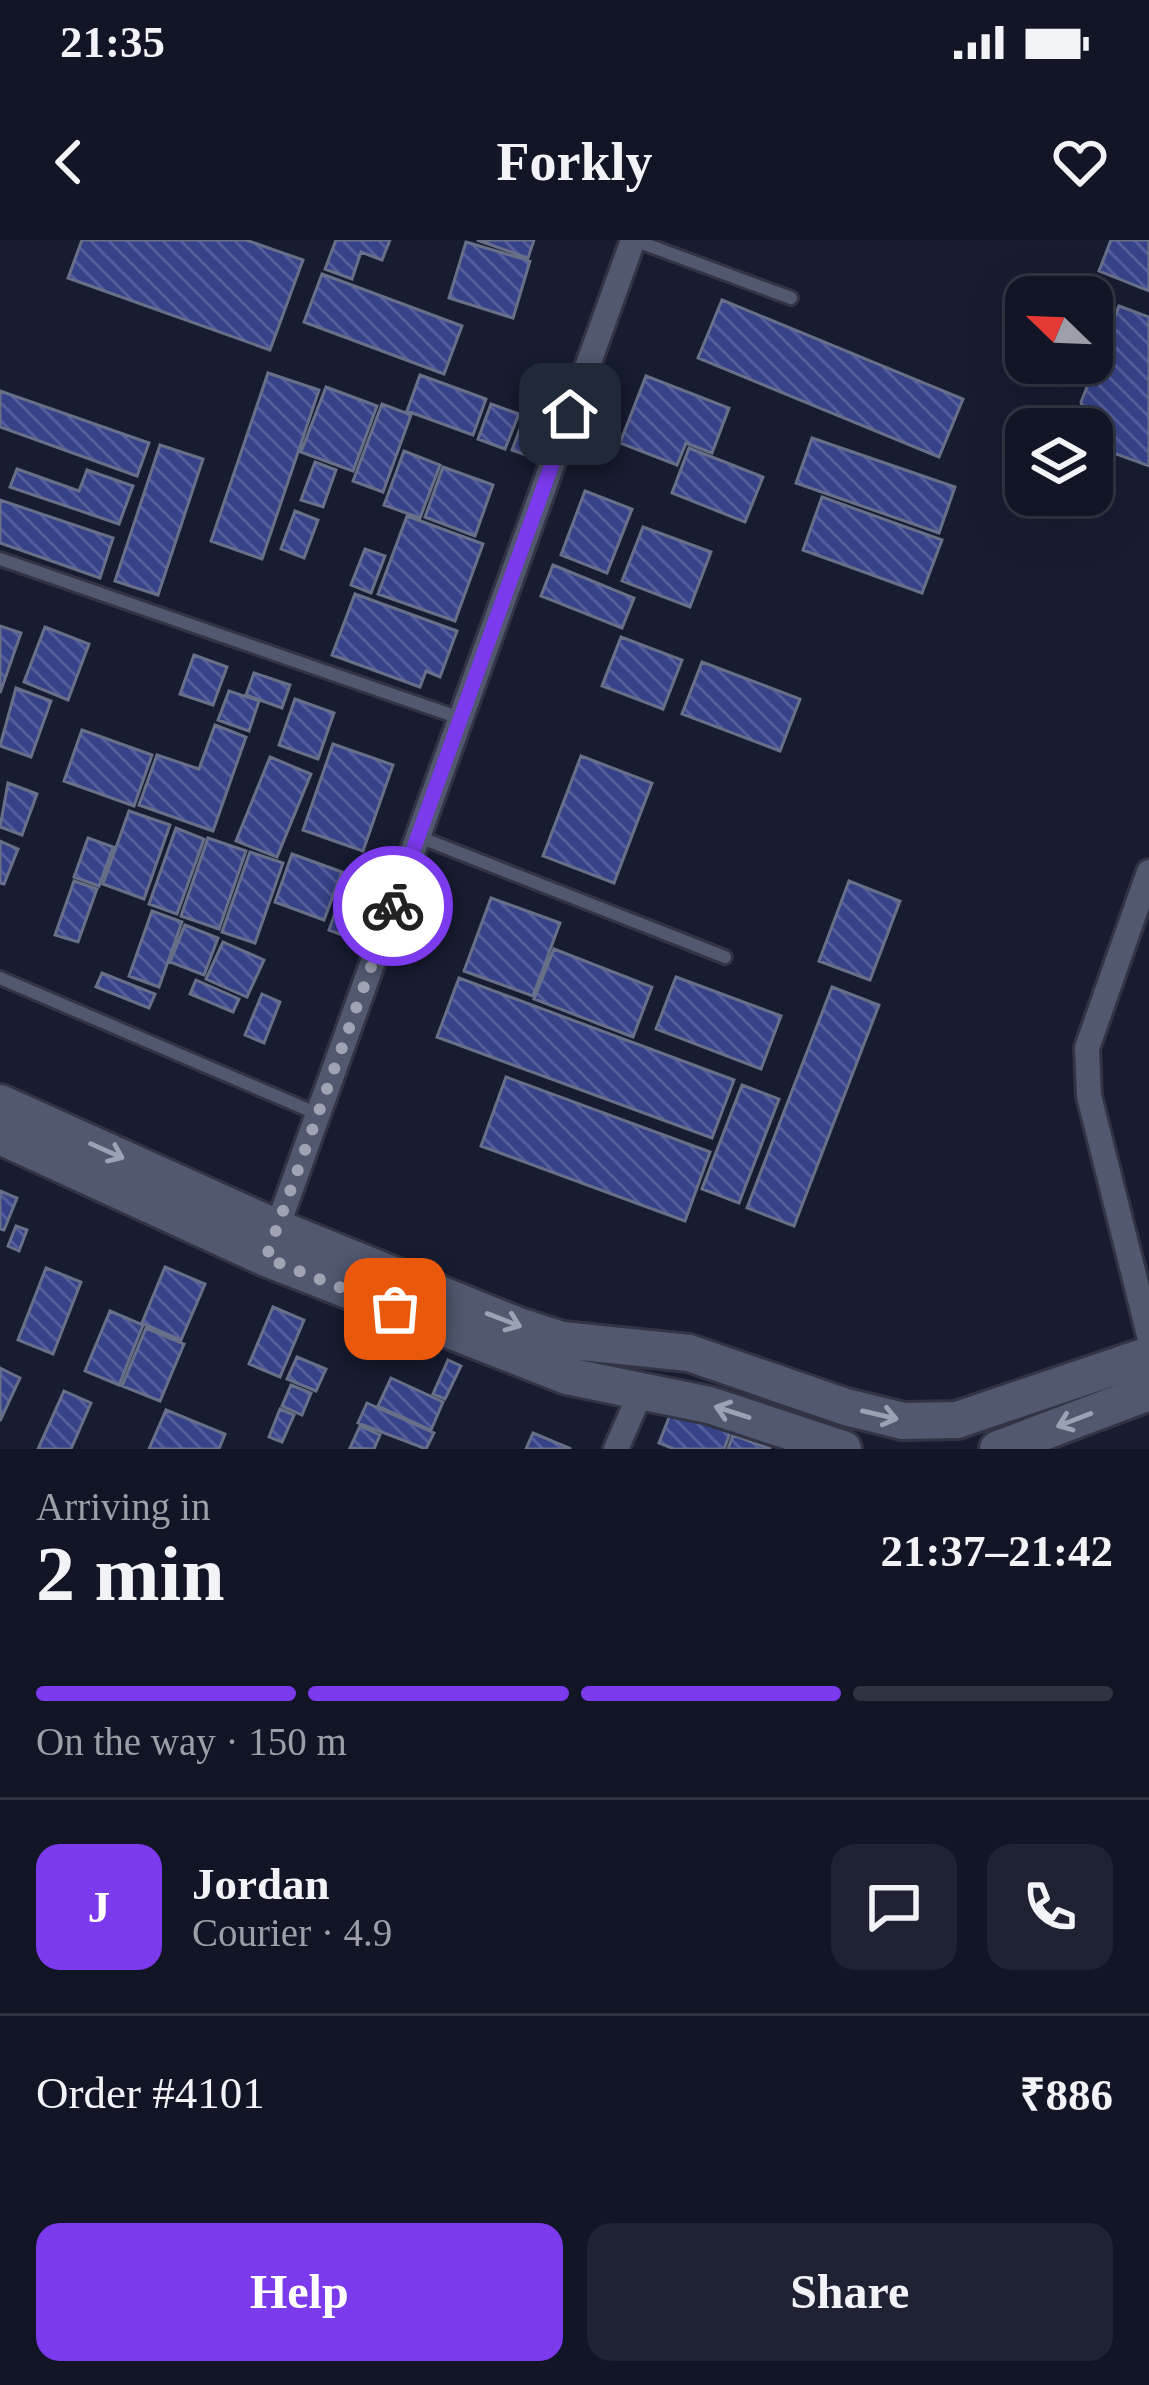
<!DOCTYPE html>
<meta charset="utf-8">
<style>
:root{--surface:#111525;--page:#1e2232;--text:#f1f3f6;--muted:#9c9fa7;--line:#303442;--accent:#7c3aed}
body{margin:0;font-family:Georgia,serif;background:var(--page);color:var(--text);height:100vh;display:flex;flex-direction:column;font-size:45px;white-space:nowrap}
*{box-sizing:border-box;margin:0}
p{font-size:39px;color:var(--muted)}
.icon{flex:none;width:66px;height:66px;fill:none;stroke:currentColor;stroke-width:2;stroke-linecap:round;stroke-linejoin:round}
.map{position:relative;height:1209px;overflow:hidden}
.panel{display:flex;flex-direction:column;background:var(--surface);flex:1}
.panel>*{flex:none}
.needle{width:78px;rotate:293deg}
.tools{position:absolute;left:1005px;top:36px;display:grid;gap:24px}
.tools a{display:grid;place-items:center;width:108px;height:108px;border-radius:24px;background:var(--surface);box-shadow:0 12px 48px #0002,0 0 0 3px var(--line);font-size:60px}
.pin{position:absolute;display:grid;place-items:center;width:102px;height:102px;color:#fff;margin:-51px;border-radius:24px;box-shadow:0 6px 18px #0006}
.courier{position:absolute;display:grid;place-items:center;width:120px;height:120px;margin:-60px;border:9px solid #7c3aed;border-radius:50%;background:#fff;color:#222;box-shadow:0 3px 15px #0007}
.overview em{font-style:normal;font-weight:700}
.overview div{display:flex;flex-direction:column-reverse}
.overview{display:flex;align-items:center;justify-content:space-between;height:204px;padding:0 36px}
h1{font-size:78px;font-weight:700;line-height:90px}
.bar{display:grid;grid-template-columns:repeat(4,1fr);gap:18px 12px;align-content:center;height:144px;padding:0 36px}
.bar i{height:15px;border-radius:9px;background:var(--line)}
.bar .on{background:var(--accent)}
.bar p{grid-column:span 4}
.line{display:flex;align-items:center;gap:30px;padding:0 36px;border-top:3px solid var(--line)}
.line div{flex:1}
.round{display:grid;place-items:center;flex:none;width:126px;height:126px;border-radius:24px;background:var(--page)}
.cta{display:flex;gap:24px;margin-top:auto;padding:24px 36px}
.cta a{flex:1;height:138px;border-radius:24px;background:var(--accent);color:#fff;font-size:48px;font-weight:700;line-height:138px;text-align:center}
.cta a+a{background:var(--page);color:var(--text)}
.status{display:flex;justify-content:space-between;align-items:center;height:84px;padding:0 60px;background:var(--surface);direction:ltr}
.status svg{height:33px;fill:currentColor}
header{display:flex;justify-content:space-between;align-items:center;height:156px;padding:0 36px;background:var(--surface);font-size:54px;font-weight:700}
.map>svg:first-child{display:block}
.building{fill:url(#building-back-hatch);stroke:#686f89;stroke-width:3}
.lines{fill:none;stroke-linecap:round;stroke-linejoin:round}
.lane-casing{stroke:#323445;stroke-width:18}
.street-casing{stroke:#323445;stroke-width:30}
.secondary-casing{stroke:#323445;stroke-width:42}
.lane{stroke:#515870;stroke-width:12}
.street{stroke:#515870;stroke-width:24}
.secondary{stroke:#515870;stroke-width:36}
.oneway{stroke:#9ca2b6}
.done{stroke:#9fa3b4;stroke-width:12;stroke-dasharray:0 21.6}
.route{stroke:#7c3aed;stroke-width:15}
</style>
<div class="status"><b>21:35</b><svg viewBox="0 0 49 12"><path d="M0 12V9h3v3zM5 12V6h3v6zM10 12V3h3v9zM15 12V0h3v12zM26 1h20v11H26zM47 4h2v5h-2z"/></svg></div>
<header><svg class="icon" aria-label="back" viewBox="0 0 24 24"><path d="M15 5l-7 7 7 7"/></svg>Forkly<svg class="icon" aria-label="heart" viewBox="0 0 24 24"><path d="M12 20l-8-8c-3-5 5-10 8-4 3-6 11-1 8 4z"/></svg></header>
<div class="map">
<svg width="1149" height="1209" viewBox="0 0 1149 1209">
<defs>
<pattern id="building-back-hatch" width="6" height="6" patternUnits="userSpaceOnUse" patternTransform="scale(3)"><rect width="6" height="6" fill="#374389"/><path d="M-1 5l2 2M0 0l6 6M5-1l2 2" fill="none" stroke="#545e9b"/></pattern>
</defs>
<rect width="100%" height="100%" fill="#171c31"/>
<path class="building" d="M82 0H246L303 20 270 110 68 38Z
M336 0H390L382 20 361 12 352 39 325 29Z
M477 0H534L528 18Z
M1111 0H1149V51L1099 31Z
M466 2 530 21 513 78 449 58Z
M322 34 462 86 444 134 304 82Z
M722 60 963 159 939 217 698 118Z
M1119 66 1149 77V226L1092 205 1081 162Z
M268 133 319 150 262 319 211 301Z
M420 135 486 159 473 195 407 171Z
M646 136 729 168 712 213 686 203 677 225 620 203Z
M326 147 377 166 353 231 301 212Z
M0 151 149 203 137 236 0 187Z
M382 164 411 175 383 252 353 241Z
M491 164 519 174 505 209 478 199Z
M523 181 551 191 540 220 512 210Z
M812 198 955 247 939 293 796 243Z
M160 205 203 219 158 355 115 341Z
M689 208 763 237 745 282 672 253Z
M404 211 440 225 420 278 384 265Z
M315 222 336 230 323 267 301 260Z
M443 227 493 245 475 296 425 277Z
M17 229 79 251 87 230 133 246 119 284 10 247Z
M585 251 632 269 607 333 561 315Z
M822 257 942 300 922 353 803 310Z
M0 260 113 298 100 338 0 303Z
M295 271 318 280 304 318 281 309Z
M407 276 483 304 455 381 378 354Z
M643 287 711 312 690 367 622 341Z
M365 309 385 316 371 353 351 345Z
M553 325 634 358 622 388 541 356Z
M355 354 457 391 440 437 426 431 420 447 332 415Z
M0 386 21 393 0 453Z
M45 387 89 404 68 460 24 442Z
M621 397 682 420 663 469 602 446Z
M194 415 227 427 213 465 180 454Z
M702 422 800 459 780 511 682 474Z
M254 433 290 445 282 468 246 455Z
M16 448 51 461 31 517 0 506Z
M229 451 259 461 249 491 218 480Z
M295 459 334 473 318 519 279 505Z
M215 485 246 497 213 591 139 565 157 515 199 529Z
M82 490 152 515 134 566 64 541Z
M333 504 393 525 363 611 303 590Z
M581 516 652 543 614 643 543 616Z
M270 517 311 534 277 617 236 601Z
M8 543 37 554 22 595 0 587Z
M129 571 170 585 144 659 103 644Z
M176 588 204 599 177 674 149 664Z
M88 598 113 607 99 646 74 637Z
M208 598 246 611 219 689 181 676Z
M0 601 18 609 4 644 0 643Z
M250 612 283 623 255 703 222 692Z
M292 614 342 632 324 680 275 662Z
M74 641 97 649 78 702 55 695Z
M849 641 900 661 870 740 819 721Z
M345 645 377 656 361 702 329 690Z
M491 658 560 683 533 756 464 731Z
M152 671 182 682 159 747 129 736Z
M185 685 218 698 204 735 170 722Z
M223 702 264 720 247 757 206 739Z
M554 709 652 747 633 797 534 759Z
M102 733 155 754 149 768 96 747Z
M676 737 781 776 761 829 656 789Z
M459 738 734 840 712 898 437 797Z
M196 740 239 759 233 772 190 754Z
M832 747 879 765 794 986 747 968Z
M262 754 280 762 264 803 245 795Z
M506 837 710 912 685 981 481 906Z
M742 845 779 859 739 963 702 949Z
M0 951 17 958 4 990 0 989Z
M16 986 27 990 19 1011 8 1006Z
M165 1027 205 1044 181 1100 142 1083Z
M46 1028 81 1042 53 1114 18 1100Z
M273 1067 304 1080 280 1137 249 1124Z
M110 1071 143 1085 119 1145 85 1131Z
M146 1088 184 1104 160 1161 122 1146Z
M297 1117 326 1129 316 1151 287 1139Z
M448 1120 461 1126 445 1159 433 1154Z
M0 1128 20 1138 0 1181Z
M391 1138 443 1162 431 1190 378 1166Z
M291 1145 311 1153 302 1175 282 1166Z
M64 1151 91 1163 71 1209H38Z
M367 1163 434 1193 426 1209 358 1183Z
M280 1169 294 1175 282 1202 269 1197Z
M166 1170 225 1194 219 1209H149Z
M672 1170 730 1193 724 1209H674L659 1203Z
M360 1186 380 1195 374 1209 350 1208Z
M533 1193 571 1209H526Z
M733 1195 771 1209H728Z"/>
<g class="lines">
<g class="lane-casing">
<path id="lane" d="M634 0 791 58
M0 319 460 478
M419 597 725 717
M0 738 318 874"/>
</g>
<g class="street-casing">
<path id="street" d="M1149 632 1087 808 1089 856 1149 1095
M273 999 633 0
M616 1209 641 1152"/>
</g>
<g class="secondary-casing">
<path id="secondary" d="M0 863 277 988 516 1085 562 1100 689 1113 846 1167 903 1181 957 1180 1149 1115
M0 896 266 1018 567 1136 709 1165 843 1209
M998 1209 1149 1152"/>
</g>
<use href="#lane" class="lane"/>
<use href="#street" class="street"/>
<use href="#secondary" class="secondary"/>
</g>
<defs><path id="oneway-shaft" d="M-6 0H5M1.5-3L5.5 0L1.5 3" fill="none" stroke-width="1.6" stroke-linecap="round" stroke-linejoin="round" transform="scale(3)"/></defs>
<g class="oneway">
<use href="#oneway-shaft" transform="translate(107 911) rotate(24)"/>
<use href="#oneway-shaft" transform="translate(504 1080) rotate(21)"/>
<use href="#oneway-shaft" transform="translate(732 1172) rotate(-162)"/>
<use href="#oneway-shaft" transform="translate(880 1175) rotate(13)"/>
<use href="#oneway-shaft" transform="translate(1074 1180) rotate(159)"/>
</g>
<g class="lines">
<path class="done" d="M393 666 266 1018 395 1069"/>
<path class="route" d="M393 666 570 174"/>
</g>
</svg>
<div class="tools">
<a><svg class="needle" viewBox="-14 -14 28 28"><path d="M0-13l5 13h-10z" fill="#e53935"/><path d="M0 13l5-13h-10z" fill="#9c9fa7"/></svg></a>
<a><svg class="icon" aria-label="layers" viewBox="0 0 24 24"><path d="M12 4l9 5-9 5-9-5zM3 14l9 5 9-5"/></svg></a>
</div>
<div class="pin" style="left:395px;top:1069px;background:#ea580c"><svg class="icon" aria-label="bag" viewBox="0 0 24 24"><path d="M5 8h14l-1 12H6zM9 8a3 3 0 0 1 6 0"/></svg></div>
<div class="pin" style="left:570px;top:174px;background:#1f2937"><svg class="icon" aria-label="home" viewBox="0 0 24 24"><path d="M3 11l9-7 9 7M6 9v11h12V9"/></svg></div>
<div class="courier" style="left:393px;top:666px"><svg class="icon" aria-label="bike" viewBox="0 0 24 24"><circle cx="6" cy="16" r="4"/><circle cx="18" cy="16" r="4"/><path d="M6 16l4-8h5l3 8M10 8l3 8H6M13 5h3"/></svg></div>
</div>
<section class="panel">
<div class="overview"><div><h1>2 min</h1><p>Arriving in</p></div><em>21:37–21:42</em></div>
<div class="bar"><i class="on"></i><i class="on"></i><i class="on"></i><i></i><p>On the way · 150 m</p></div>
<div class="line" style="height:216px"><b class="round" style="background:var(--accent);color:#fff">J</b><div><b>Jordan</b><p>Courier · 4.9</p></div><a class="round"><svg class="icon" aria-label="chat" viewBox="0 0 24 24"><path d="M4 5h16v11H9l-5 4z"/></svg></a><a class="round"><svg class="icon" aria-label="phone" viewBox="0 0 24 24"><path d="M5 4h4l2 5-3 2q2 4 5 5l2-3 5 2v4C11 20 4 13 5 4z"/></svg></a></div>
<div class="line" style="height:156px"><div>Order #4101</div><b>₹886</b></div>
<div class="cta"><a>Help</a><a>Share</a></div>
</section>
